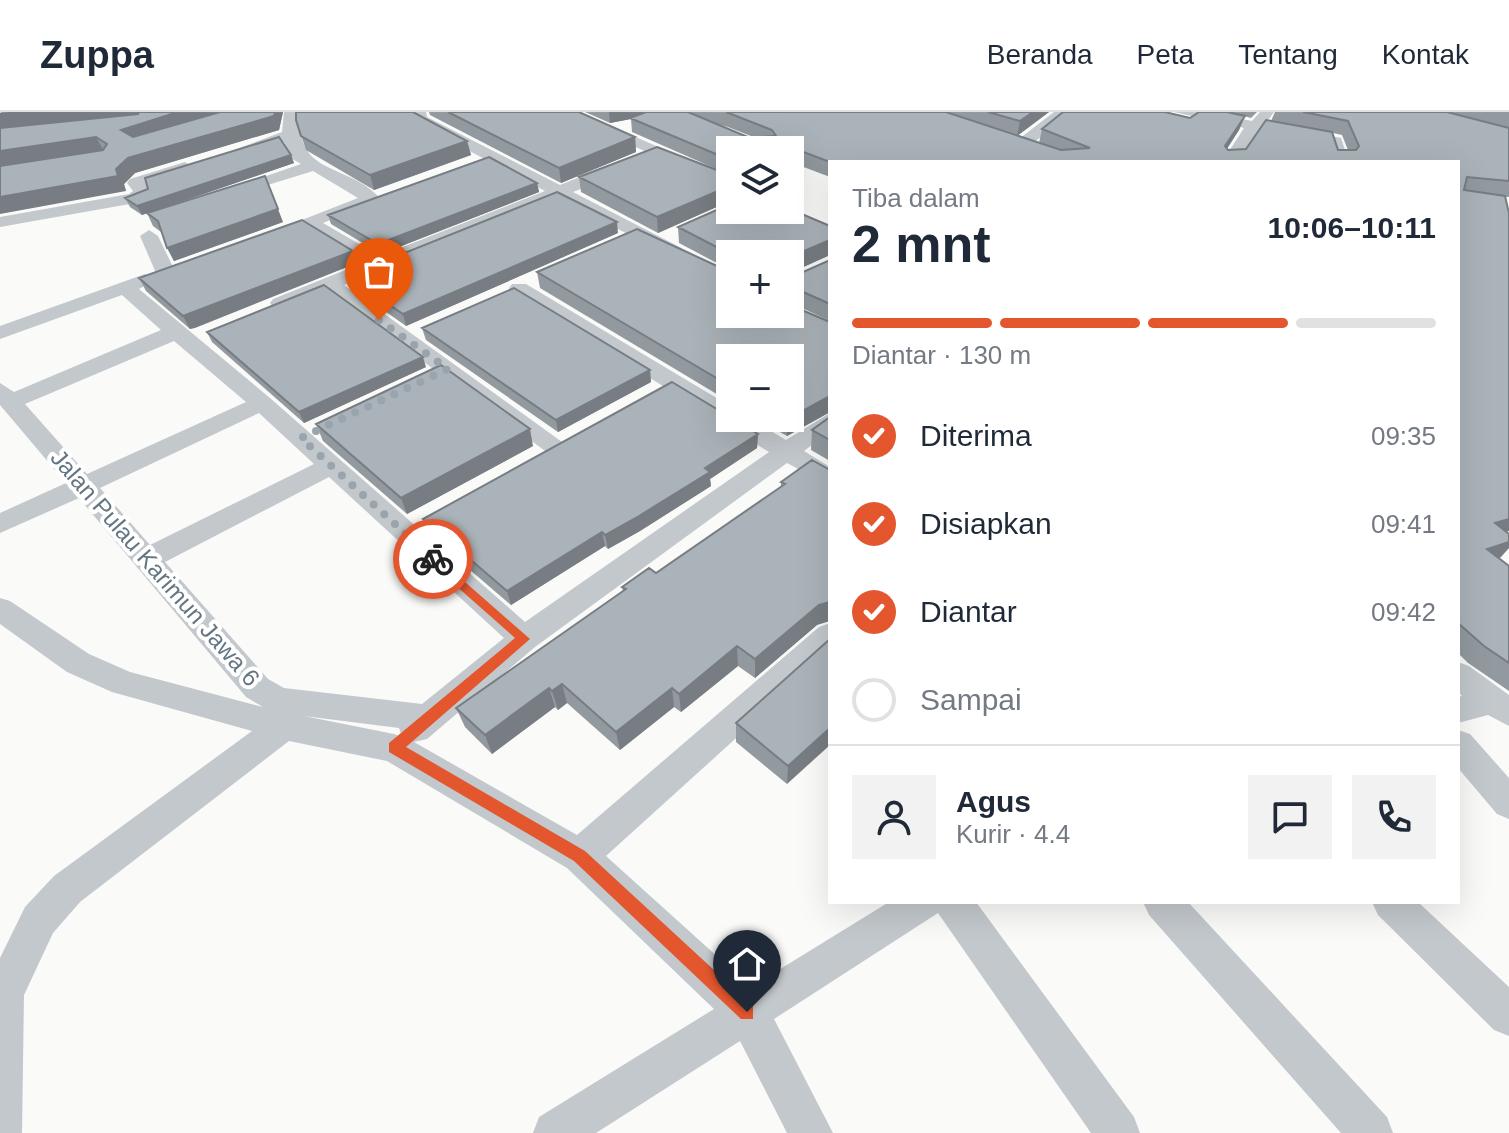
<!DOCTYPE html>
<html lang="id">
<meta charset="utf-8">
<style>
:root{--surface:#fff;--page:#f2f2f3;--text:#1f2937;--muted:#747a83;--line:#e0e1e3;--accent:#e4572e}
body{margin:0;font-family:Arial,sans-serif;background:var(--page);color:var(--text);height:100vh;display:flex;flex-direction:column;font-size:30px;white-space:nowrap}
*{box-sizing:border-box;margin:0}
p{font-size:26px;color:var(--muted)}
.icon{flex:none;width:44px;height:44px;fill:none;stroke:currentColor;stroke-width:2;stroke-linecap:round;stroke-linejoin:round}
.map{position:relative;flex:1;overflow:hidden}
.side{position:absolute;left:828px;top:48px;width:632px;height:744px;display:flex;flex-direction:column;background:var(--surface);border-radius:0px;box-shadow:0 8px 32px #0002}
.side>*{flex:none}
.controls{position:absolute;left:716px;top:24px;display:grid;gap:16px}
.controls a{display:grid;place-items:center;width:88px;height:88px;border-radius:0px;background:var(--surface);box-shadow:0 8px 32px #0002;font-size:40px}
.pin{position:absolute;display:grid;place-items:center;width:68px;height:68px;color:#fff;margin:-82px -34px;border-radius:50% 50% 50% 0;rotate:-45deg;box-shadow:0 0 8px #0007}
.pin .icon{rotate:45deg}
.courier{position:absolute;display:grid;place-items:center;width:80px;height:80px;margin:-40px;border:6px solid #e4572e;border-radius:50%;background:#fff;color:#222;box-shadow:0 2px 10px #0007}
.summary em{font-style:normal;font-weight:800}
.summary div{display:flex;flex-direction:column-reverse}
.summary{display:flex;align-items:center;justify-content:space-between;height:136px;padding:0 24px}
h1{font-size:52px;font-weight:800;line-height:60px}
.bar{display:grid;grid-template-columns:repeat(4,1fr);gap:12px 8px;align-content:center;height:96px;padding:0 24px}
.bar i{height:10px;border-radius:6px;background:var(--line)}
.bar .active{background:var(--accent)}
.bar p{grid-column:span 4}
.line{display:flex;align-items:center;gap:20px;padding:0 24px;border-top:2px solid var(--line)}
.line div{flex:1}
.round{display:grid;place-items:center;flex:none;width:84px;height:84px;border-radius:0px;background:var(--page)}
ol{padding:0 24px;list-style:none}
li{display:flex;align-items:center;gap:24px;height:88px}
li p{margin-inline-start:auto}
li .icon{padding:8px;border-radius:50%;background:var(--accent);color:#fff;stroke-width:4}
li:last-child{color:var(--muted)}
li i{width:44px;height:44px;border:4px solid var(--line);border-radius:50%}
header{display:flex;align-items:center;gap:48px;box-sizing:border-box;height:112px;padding:0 40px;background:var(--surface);border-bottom:2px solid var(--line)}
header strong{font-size:38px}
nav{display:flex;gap:44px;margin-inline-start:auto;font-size:28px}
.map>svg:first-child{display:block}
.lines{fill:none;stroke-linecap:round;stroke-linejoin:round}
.street{fill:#c3c8cc;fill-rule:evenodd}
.wall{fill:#929a9f;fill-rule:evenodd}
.shaded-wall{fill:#777d82}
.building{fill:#aab3b9;stroke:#777d82;stroke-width:2}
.route{fill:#e4572e}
.done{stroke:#99a4ac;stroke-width:8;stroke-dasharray:0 14.4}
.labels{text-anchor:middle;stroke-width:8;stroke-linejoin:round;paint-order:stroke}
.street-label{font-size:24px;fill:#657683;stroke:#fff}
</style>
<header>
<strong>Zuppa</strong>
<nav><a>Beranda</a><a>Peta</a><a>Tentang</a><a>Kontak</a></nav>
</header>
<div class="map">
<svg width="1509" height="1021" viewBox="0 0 1509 1021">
<rect width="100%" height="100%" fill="#fafaf8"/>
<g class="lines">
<path class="street" d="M284 0H300C295 66 346 49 381 87L323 111 380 144 545 79 415 10 410 0H426L427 5 560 73 612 52H624V60L573 80 730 161V175L558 86 344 173 569 335 566 341H548L327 179 287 195H273L270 191 273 187 363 151 307 117 270 130 261 124 358 86 313 59 229 85 220 80 301 52 291 46 284 30 242 43 234 38 282 20Z
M557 0H578L730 66V77Z
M1054 0H1072L1027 36H1015V30Z
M1174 0H1206L1252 9 1260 0H1274L1266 11 1341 26 1349 50H1333L1328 32 1259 19 1238 50H1222L1244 16Z
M185 50 193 55 191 59 146 73 151 80 141 90 0 115V105L129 82 133 79 127 71 130 67Z
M149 118 158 124 176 161 173 165H159L156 161 140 124Z
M145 162 155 168 139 177 270 286 525 510 769 340 512 180 509 176 512 172H526L730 294V306H749L786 328 830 301V319L804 339 830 355V374L787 351 535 535 427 627 414 630 577 723 819 515 830 511V541L606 744 751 875 889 790H976L1134 1005 1140 1021H1091L938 801 774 907 833 1021H787L740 929 596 1021H533L539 1005 714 897 567 756 387 649 289 629 80 790 53 821 24 883 22 1021H0V846L25 795 54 764 252 619 112 580 67 560 0 512V486L10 489 89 542 130 560 263 595 246 585 79 386 0 421V401L66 371 0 293V271L14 280 161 218 122 183 0 227V214ZM174 229 246 290 87 362 25 292ZM259 301 314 352 150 433 100 376ZM329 365 504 526 422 592 284 576 268 567 165 450ZM304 604 399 616 402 625 394 622Z
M1458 550 1469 554 1509 583V614L1488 603 1458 611V585L1462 584 1458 580Z
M1458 618 1470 622 1509 666V707L1497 702 1458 656Z
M1143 790H1188L1387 1005 1393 1021H1341L1149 803Z
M1372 790H1418L1509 875V924L1494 918 1378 803Z"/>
</g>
<path class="wall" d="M0 0H283L279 18 135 61 124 72 126 79Z
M429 0H579L635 25 636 40 561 71 430 3Z
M585 0H1049L1017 24 1039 31 1042 17 1190 6 1199 0H1257L1251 6 1244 4 1239 18 1227 37 1228 38 1246 37 1271 9 1275 0H1509V85H1505L1507 420 1501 445 1499 446 1509 454V579L1468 551 1458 541V50H830V65L801 54 730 38V63L632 20 631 7 610 11ZM714 11 728 15 756 26H750ZM1333 21 1342 23 1348 38H1338Z
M296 8 467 29 471 43 374 78 306 38Z
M291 43 294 51 169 94 283 110 174 149 161 120 153 114 147 101 142 103 130 95 125 86Z
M730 63V89L658 121 581 80 579 65Z
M537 71 539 80 381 142 331 112 328 103Z
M830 114V143L790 161 730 142V158L679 131 678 115Z
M618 121 406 214 351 175 347 164Z
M830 148V209L791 191 790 193 830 210V300L787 324 755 306H790L730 246V290L540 176 537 160 792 165Z
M357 151 190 217 146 179 139 166Z
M422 216 650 258 651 270 558 320 426 228Z
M207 220 426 255 304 311 212 230Z
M830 305V349L811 338 812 318Z
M316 312 533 334 407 402 323 329Z
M758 322 757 336 710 367 711 374 640 419 608 437 605 434 511 493 428 422 423 407Z
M812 348 817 513 755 566 738 554 681 600 674 595 620 638 567 591 558 598 555 595 492 642 465 615 456 596 623 479 622 475 656 461 781 375V370Z
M830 527 787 672 736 630V611Z"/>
<path class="shaded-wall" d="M11 0H138L139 2 0 16V1Z
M178 0H227L128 33 121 18Z
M275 0H283L279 18 135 61 124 72 126 79 0 102V85L116 57 128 46Z
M609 0H666L610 11Z
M1033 0H1049L1017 24 1020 9Z
M1245 4 1239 18 1219 48 1225 34Z
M96 25 104 39 0 55V39Z
M635 25 636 40 561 71 559 56Z
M467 29 471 43 374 78 370 63Z
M801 39V54L790 59V44Z
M291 43 294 51 142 103 137 94Z
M730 69V89L658 121 657 105Z
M537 71 539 80 381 142 378 132Z
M278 97 283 110 174 149 167 136Z
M617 110 618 121 406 214 403 202Z
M830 128V143L790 161V145Z
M353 139 357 151 195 216 190 217 183 204Z
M792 175 791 191 790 194V178Z
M423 245 426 255 304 311 299 300Z
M650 258 651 270 558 320 556 308Z
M830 284V300L787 324V307Z
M530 317 533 334 407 402 401 386Z
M758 322 757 336 710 367 711 374 640 419 608 437 605 423Z
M1509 407V419L1480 428 1495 411Z
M602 420 605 434 511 493 507 479Z
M1509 430V436L1501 445 1472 454 1487 437Z
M830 490V509L817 513 755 566V547L819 493Z
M737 534 738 554 681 600 679 582Z
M562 572 567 591 558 598 552 579Z
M549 576 555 595 492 642 485 623Z
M672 576 674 595 620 638 616 620Z
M830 616V633L787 672 788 654Z"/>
<path class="building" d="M139 0H178L121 18 133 25 220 0H275L274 4 128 46 116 57 118 64 0 85V54L103 38 107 32 96 25 0 39V16L138 2Z
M296 0H413L467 29 370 63 301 24 296 8Z
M448 0H579L635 25 559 56Z
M646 0H688L750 26 776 24 772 18 726 0H946L1061 38 1090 36 1042 17 1063 0H1165L1190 6 1199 0H1227L1245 4 1225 34 1228 38 1246 37 1266 8 1332 20 1338 38H1356L1359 34 1348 9 1303 0H1447L1509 16V69L1467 65 1464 78 1505 84 1509 101V407L1495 411 1509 422V430L1487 437 1509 454V551L1484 534 1458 511V50H830L801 39 790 44V38H730V48L630 6Z
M988 0H1033L1020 9Z
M279 25 291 43 137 94 125 86 148 77 145 66Z
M657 35 730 63V69L727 70 730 71V74L657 105 579 65Z
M489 45 537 71 378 132 328 103Z
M265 64 278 97 167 136 158 109 147 101Z
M557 80 617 110 403 202 347 164Z
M730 92V98L790 97 830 114V128L790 145V142H730L678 115Z
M302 108 353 139 183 204 139 166Z
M637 117 730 160V202H790V193L830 210V284L790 306V246H730V274L537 160Z
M830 148V192L792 175 790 178V164L792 165Z
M324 173 423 245 299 300 207 220Z
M514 176 650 258 556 308 422 216Z
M441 253 530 317 401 386 316 312Z
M672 270 758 322 705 356 710 360 639 404 605 423 602 420 507 479 423 407Z
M830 305V328L812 318Z
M812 348 830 358V490L819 493 755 547 737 534 679 582 672 576 616 620 562 572 552 579 549 576 485 623 456 596 626 477 622 475 649 456 656 461 785 372 781 370Z
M830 527V616L788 654 736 611Z"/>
<path class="route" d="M433 442 530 527 406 635 585 739 753 894V907H741L574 749 389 640V631L515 526 429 450 427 447Z"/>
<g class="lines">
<path class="done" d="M379 208 448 257 301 326 433 447"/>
</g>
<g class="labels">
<g class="street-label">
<text transform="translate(155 456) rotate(49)" y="8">Jalan Pulau Karimun Jawa 6</text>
</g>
</g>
</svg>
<div class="controls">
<a><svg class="icon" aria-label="layers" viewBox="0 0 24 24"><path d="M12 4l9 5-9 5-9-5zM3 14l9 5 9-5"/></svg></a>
<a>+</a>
<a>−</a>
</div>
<div class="pin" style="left:379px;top:208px;background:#ea580c"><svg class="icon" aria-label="bag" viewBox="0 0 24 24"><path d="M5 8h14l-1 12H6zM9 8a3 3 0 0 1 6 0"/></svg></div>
<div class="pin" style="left:747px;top:900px;background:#1f2937"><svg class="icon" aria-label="home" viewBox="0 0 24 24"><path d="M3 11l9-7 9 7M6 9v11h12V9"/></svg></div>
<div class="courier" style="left:433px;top:447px"><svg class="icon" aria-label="bike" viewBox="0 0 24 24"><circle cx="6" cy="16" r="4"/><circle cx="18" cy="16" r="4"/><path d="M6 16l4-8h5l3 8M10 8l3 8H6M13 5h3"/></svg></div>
<section class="side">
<div class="summary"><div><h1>2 mnt</h1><p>Tiba dalam</p></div><em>10:06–10:11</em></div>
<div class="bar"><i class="active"></i><i class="active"></i><i class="active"></i><i></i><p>Diantar · 130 m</p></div>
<ol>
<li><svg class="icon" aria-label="check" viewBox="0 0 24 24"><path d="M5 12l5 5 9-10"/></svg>Diterima<p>09:35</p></li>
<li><svg class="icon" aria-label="check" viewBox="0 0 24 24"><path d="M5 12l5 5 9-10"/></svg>Disiapkan<p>09:41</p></li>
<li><svg class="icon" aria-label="check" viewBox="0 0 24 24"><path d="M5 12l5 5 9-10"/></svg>Diantar<p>09:42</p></li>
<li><i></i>Sampai</li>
</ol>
<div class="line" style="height:144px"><a class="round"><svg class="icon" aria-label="person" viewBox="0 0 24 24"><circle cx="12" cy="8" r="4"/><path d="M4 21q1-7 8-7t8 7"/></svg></a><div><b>Agus</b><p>Kurir · 4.4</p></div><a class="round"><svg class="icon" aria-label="chat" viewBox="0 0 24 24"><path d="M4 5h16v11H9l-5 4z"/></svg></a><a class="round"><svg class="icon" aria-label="phone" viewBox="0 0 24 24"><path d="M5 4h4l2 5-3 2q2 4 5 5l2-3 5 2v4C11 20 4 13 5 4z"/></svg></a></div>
</section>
</div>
